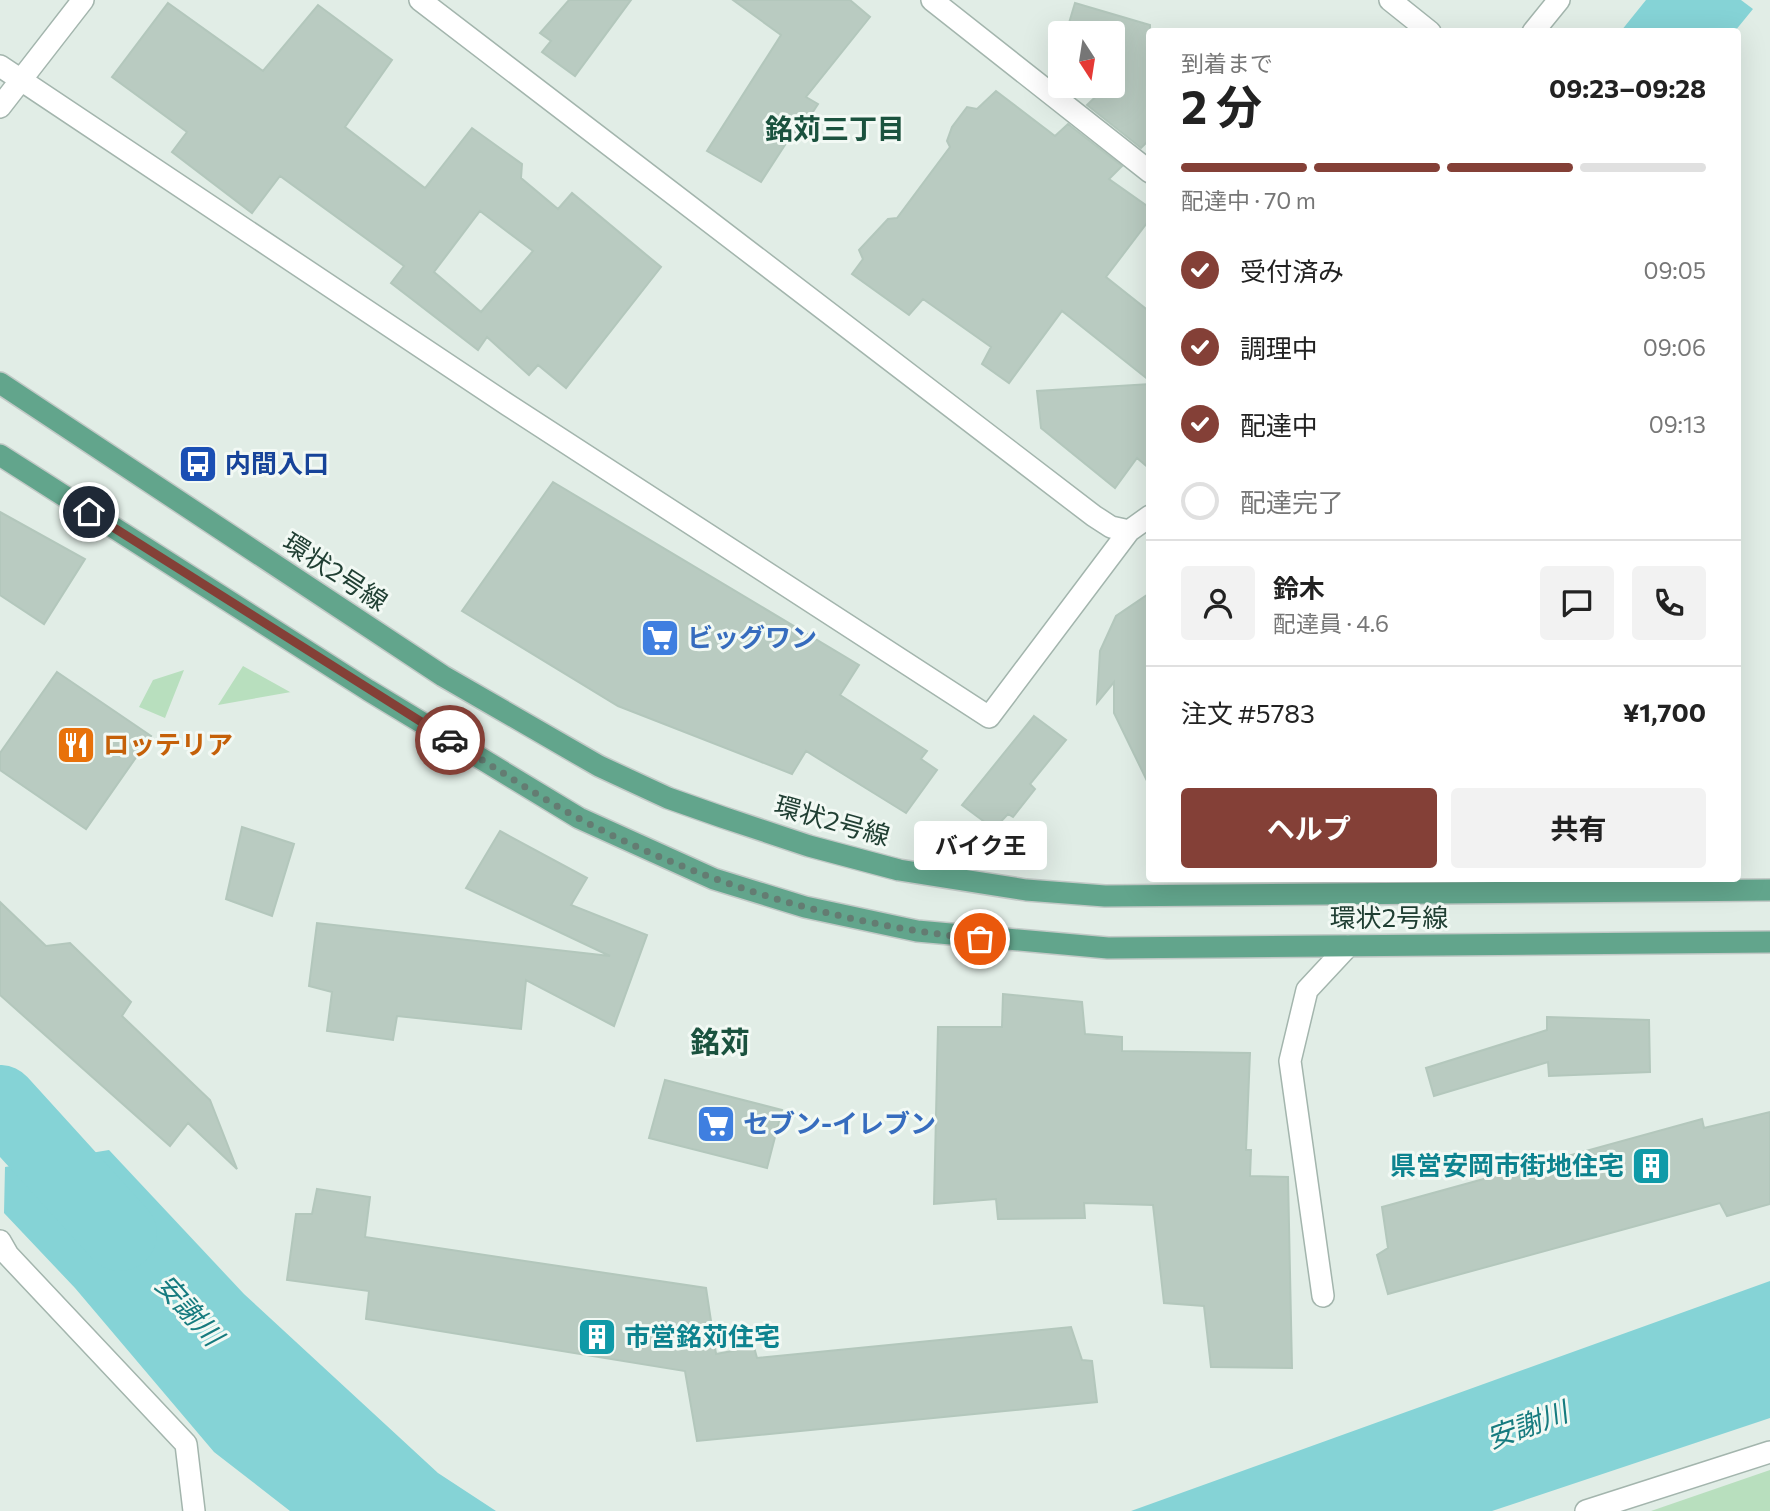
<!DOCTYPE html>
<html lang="ja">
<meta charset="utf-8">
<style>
:root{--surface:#fff;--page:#f2f2f2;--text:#222;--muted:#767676;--line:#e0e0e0;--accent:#844037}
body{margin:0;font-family:Commissioner,"Noto Sans JP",sans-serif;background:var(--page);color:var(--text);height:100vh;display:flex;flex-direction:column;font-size:26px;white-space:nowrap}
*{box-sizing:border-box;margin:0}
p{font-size:23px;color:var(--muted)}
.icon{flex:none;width:38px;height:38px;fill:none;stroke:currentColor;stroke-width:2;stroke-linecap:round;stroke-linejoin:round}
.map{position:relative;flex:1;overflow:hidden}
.sheet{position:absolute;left:1146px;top:28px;width:595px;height:854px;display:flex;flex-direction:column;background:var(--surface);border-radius:7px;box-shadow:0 7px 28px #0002}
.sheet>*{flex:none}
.needle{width:46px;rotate:168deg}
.buttons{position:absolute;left:1048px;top:21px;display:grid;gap:14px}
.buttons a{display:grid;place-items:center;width:77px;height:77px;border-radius:7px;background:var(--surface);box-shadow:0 7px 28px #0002;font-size:35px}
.pin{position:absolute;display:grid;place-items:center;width:60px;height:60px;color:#fff;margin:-30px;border:4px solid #fff;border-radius:50%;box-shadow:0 2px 7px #0007}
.courier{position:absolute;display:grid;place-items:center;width:70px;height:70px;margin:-35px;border:5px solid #844037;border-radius:50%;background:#fff;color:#222;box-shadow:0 2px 9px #0007}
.bubble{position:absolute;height:49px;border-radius:7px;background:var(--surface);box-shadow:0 7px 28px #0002;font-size:23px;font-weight:700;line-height:49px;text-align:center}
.overview em{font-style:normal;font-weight:700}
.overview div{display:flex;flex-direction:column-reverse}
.overview{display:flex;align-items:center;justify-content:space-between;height:119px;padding:0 35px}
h1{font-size:46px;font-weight:700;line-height:52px}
.bar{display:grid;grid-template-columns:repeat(4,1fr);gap:10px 7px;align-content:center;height:84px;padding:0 35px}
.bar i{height:9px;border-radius:5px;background:var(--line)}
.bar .on{background:var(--accent)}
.bar p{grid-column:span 4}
.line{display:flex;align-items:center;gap:18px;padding:0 35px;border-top:2px solid var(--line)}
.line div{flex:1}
.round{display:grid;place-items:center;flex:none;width:74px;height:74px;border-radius:7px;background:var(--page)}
ol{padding:0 35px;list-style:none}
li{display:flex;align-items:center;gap:21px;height:77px}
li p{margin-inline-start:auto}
li .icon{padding:7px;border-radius:50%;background:var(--accent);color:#fff;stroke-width:4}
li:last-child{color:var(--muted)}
li i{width:38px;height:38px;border:4px solid var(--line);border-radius:50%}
.primary-button{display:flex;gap:14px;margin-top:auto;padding:14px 35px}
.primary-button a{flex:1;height:80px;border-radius:7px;background:var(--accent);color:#fff;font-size:28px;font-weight:700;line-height:80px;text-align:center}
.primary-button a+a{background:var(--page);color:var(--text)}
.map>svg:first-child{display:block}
.green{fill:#b8dfbe}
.water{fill:#85d3d6}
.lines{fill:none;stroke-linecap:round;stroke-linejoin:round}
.river{stroke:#85d3d6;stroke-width:74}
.building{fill:#b9cbc1;stroke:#b3c7bc;stroke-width:2;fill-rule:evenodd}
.minor-casing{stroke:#a3b5ad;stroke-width:24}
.major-casing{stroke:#c1c9c6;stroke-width:24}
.minor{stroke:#fff;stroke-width:21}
.major{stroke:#62a58c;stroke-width:21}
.done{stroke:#647c72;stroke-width:7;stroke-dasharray:0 12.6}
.route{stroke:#844037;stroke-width:9}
.labels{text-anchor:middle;stroke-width:6;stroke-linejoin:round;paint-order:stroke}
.transit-label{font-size:26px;font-weight:bold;fill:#164399;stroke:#f2f9f4;text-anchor:start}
.street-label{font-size:26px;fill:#203f33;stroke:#f2f9f4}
.shop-label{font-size:26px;font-weight:bold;fill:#366cbe;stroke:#f2f9f4;text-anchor:start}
.food-label{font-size:26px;font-weight:bold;fill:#c56008;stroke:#f2f9f4;text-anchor:start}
.culture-label{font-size:26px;font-weight:bold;fill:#0d838f;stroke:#f2f9f4;text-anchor:end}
.neighbourhood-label{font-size:28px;font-weight:bold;fill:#1a523e;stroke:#f2f9f4}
.water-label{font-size:28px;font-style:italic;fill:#167b7f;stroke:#f2f9f4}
.quarter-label{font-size:30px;font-weight:bold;fill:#1a523e;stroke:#f2f9f4}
</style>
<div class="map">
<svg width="1770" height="1511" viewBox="0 0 1770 1511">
<rect width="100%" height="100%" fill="#e1ede6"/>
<path class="green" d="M243 666 290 692H291L218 705Z
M184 670 165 718 139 707 153 680Z
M1770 1470V1511H1651Z"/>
<path class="water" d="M1646 0H1741L1753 9 1735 31H1621Z
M109 1150 244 1294 438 1473 496 1511H290L214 1452 75 1288 4 1213 5 1167Z
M1770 1281V1418L1492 1511H1131Z"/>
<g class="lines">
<path class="river" d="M0 1102 120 1234"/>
</g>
<path class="building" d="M569 0H631L575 76 542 52 551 41 540 33Z
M733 0H850L870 17 806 97 818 104 798 135 794 131 761 182 707 151 781 35Z
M168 3 263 71 318 5 392 60 345 127 425 188 472 128 522 164 521 178 558 209 572 193 661 267 566 388 538 365 529 375 487 337 478 350 391 283 404 266 280 176 252 213 172 152 187 132 112 77ZM480 211 533 251 481 312 434 272Z
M1075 3 1150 25V139L1141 148 1087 105 1107 86H1113L1117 76 1113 75V33H1066Z
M996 91 1055 136 1068 124 1122 166 1109 179 1150 208V219L1106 277 1150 312V381L1062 311 1009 383 982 364 991 347 923 299 909 315 852 274 863 259 859 250 888 219 897 218 950 147 947 141 952 127 967 107 977 109Z
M1150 384V469L1137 458 1115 488 1041 428 1037 391Z
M553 482 859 665 840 695 927 751 921 759 937 770 906 813 806 751 792 774 618 706 462 611Z
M0 512 85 559 44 624 0 595Z
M1150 593V787L1114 713V682L1097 703 1100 651 1116 616Z
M57 672 151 736 86 829 0 770V753Z
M1034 716 1066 740 1030 784 1035 789 1013 817 1008 814 994 829 962 805Z
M242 827 294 844 272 916 226 899Z
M500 831 587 878 571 905 647 935 614 1026 526 980 521 1029 397 1016 393 1040 327 1031 332 992 309 986 317 923 610 956 466 888Z
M0 902 46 946 70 943 131 1002 122 1016 210 1100 237 1169 188 1123 170 1146 0 995Z
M1003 994 1082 1002 1085 1034 1122 1037V1051L1250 1053 1246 1150H1251L1250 1176 1288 1177 1292 1368 1211 1367 1204 1306 1164 1303 1153 1205 1084 1203 1085 1218 998 1219 996 1199 934 1204 938 1027H1002Z
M1547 1017 1649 1020 1650 1072 1549 1076 1548 1062 1434 1096 1426 1068 1547 1030Z
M665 1080 782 1110 767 1168 649 1138Z
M1770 1112V1204L1727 1216 1720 1203 1388 1294 1377 1255 1388 1248 1382 1207 1702 1119 1704 1128Z
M317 1189 370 1197 365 1237 706 1288 716 1354 754 1347 757 1358 1071 1327 1082 1360 1092 1361 1097 1402 697 1441 685 1371 366 1319 369 1291 287 1280 296 1214H312Z"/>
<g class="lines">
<g class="minor-casing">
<path id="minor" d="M420 0 1094 516 1111 527 1129 531 1150 516
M932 0 1150 172
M1390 0 1430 32
M1533 32 1559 0
M0 66 508 405 989 717 1129 531
M0 107 83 0
M0 1241 8 1255 186 1444 194 1511
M1323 1296 1290 1061 1307 990 1348 946
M1586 1511 1770 1452"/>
</g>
<g class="major-casing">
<path id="major" d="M0 383 443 676 599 766 668 798 722 817 809 846 899 870 1026 890 1105 896 1770 890
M0 455 368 690 579 818 714 879 805 907 917 931 1108 948 1770 942"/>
</g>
<use href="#minor" class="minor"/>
<use href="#major" class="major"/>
</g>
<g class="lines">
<path class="done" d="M450 740C493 766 534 794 578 818 703 884 840 925 980 939"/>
<path class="route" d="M89 512 450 740"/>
</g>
<defs>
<g id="bus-square" transform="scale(2.0125)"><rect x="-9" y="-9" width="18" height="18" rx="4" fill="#1a4fb4" stroke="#f2f9f4"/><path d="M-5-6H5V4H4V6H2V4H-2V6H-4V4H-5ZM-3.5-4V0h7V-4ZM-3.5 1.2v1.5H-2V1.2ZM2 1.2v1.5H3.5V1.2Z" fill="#fff"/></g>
<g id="supermarket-square" transform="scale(2.0125)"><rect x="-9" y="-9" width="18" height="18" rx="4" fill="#3f7fe0" stroke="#f2f9f4"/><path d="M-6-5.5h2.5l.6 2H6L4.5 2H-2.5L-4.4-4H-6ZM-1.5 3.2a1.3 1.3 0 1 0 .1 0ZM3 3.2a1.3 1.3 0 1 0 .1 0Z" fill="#fff"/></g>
<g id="restaurant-square" transform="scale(2.0125)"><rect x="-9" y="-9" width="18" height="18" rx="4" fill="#e8710a" stroke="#f2f9f4"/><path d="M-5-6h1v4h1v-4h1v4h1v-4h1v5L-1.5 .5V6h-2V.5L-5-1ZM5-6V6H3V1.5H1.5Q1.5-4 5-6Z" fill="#fff"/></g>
<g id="building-square" transform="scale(2.0125)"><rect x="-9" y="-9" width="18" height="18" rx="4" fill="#0f9aa8" stroke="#f2f9f4"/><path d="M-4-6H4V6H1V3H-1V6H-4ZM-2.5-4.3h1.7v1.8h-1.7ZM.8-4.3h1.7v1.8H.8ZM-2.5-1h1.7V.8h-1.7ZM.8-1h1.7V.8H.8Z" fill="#fff"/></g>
</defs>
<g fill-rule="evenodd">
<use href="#bus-square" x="198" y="464"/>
<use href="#supermarket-square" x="660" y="638"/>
<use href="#restaurant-square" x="76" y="745"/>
<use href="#supermarket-square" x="716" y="1124"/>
<use href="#building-square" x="1651" y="1166"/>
<use href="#building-square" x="597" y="1337"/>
</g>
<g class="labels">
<g class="transit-label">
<text x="225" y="473">内間入口</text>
</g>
<g class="street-label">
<text transform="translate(335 572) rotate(33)" y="9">環状2号線</text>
<text transform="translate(832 821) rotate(16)" y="9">環状2号線</text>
<text x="1389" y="927">環状2号線</text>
</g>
<g class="shop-label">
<text x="687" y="647">ビッグワン</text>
<text x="743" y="1133">セブン-イレブン</text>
</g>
<g class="food-label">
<text x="103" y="754">ロッテリア</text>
</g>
<g class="culture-label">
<text x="1624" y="1175">県営安岡市街地住宅</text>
<text x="624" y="1346" text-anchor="start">市営銘苅住宅</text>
</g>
<g class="neighbourhood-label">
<text x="835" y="139">銘苅三丁目</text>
</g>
<g class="water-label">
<text transform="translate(189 1310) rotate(48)" y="10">安謝川</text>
<text transform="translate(1527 1425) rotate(-20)" y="10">安謝川</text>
</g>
<g class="quarter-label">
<text x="720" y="1053">銘苅</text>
</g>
</g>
</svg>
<div class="buttons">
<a><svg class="needle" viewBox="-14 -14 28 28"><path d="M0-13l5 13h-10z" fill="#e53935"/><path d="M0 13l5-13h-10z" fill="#767676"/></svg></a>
</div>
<div class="pin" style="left:980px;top:939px;background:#ea580c"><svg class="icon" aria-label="bag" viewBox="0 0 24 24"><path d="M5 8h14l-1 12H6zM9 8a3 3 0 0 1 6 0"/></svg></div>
<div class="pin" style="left:89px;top:512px;background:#1f2937"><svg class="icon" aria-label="home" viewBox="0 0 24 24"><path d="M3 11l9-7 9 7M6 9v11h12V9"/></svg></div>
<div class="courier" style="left:450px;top:740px"><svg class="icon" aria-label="car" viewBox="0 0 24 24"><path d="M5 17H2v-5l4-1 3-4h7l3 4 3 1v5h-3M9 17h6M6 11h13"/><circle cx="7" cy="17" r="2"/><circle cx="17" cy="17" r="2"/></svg></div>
<div class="bubble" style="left:914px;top:821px;width:133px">バイク王</div>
<section class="sheet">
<div class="overview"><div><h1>2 分</h1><p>到着まで</p></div><em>09:23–09:28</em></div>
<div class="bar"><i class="on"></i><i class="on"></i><i class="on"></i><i></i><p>配達中 · 70 m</p></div>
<ol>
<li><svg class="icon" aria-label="check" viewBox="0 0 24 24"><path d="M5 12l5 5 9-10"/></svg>受付済み<p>09:05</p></li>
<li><svg class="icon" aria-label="check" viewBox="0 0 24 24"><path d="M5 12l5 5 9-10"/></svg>調理中<p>09:06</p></li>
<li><svg class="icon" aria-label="check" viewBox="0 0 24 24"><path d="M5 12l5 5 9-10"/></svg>配達中<p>09:13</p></li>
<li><i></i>配達完了</li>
</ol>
<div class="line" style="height:126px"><a class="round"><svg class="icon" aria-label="person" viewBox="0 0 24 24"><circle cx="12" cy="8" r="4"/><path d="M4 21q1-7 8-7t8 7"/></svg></a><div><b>鈴木</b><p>配達員 · 4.6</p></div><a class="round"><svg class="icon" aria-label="chat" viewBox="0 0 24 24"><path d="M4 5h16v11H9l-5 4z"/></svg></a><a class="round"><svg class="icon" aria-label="phone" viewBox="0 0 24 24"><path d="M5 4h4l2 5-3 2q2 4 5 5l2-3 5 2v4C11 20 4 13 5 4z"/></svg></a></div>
<div class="line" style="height:91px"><div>注文 #5783</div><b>¥1,700</b></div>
<div class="primary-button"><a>ヘルプ</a><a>共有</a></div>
</section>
</div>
